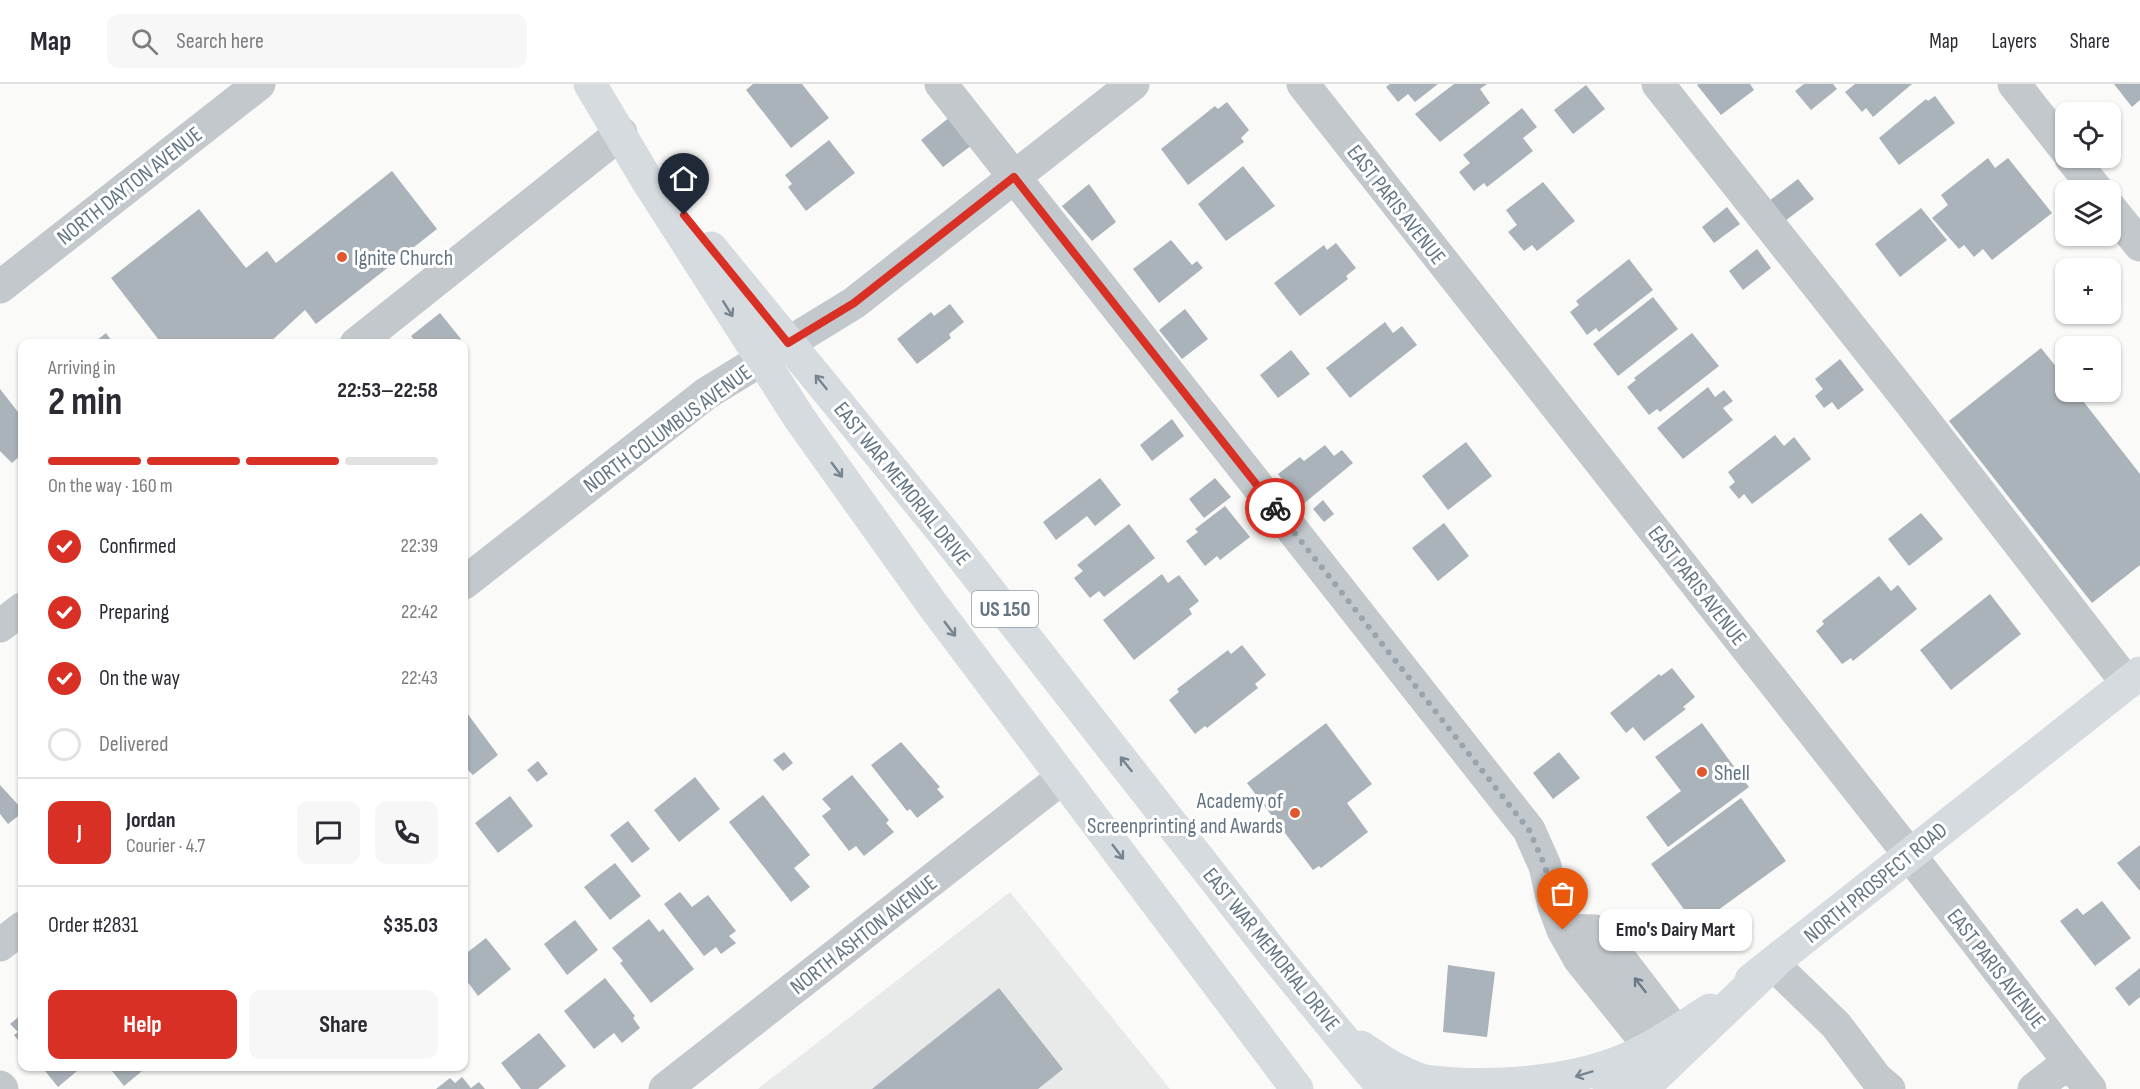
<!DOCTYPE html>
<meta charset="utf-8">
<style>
:root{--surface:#fff;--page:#f7f7f7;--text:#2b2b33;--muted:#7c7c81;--line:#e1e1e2;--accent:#d93025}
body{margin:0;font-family:"Sofia Sans Condensed",sans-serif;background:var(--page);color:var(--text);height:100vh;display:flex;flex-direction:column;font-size:22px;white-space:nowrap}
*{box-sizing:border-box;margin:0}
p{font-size:20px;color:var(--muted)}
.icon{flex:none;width:33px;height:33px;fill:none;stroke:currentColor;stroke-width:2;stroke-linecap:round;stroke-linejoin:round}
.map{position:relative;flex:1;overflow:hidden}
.sheet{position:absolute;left:18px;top:255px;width:450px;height:732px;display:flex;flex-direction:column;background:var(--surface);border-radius:12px;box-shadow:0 2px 4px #0004}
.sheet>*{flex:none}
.fabs{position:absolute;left:2055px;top:18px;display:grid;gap:12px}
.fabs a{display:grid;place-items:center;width:66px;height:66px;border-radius:12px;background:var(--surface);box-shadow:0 2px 4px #0004;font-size:30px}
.pin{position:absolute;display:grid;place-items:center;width:51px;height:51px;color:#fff;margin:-62px -26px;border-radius:50% 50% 50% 0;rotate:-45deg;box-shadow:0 0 6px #0007}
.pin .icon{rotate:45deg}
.courier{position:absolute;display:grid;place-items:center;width:60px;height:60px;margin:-30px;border:4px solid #d93025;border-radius:50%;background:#fff;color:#222;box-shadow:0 2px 8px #0007}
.bubble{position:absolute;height:42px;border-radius:12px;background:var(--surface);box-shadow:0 2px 4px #0004;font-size:20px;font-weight:700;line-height:42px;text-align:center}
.headline em{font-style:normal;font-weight:700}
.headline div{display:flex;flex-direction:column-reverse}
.headline{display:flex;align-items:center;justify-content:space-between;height:102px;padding:0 30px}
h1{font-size:39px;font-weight:700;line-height:45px}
.bar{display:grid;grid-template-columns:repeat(4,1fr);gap:9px 6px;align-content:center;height:72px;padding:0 30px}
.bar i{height:8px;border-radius:4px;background:var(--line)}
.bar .on{background:var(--accent)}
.bar p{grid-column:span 4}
.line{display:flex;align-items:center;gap:15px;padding:0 30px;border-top:2px solid var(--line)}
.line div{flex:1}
.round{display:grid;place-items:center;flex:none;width:63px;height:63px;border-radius:12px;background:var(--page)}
ol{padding:0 30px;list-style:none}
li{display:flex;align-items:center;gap:18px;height:66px}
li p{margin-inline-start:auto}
li .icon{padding:6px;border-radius:50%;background:var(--accent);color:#fff;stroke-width:4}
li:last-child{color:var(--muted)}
li i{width:33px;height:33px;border:3px solid var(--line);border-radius:50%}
.action{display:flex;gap:12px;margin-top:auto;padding:12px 30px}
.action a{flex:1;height:69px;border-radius:12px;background:var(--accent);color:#fff;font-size:24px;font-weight:700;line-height:69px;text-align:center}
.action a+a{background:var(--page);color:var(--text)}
header{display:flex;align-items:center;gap:36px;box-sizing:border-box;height:84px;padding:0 30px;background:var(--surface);border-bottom:2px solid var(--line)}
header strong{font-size:28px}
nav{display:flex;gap:33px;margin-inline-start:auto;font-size:21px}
.search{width:420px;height:54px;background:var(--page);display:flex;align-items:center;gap:15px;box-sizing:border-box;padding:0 21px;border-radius:12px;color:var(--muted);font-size:22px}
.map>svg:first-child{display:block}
.built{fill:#e8e9e9}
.building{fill:#aab3b9}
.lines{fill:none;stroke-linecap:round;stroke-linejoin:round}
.minor{stroke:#c3c8cc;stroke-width:33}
.major{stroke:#d6dbdf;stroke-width:33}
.highway{stroke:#d6dbdf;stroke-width:33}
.oneway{stroke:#768591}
.oneway2{stroke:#6a7a87}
.done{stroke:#99a4ac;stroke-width:6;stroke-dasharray:0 10.8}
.route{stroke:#d93025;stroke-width:8}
.poi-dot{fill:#e4572e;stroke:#fff;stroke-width:2}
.labels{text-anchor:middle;stroke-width:6;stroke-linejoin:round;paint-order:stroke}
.shield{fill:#fff;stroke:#939fa8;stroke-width:1.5}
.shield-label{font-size:21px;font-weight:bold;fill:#657683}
.street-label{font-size:22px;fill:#657683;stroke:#fff}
.poi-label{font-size:22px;fill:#657683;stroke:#fff;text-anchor:start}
</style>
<header>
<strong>Map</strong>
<div class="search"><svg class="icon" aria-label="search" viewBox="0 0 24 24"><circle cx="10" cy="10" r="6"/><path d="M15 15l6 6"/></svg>Search here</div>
<nav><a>Map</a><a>Layers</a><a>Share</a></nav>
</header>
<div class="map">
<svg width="2140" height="1005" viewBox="0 0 2140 1005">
<rect width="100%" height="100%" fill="#fafaf8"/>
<path class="built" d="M1010 808 1170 1005H758Z"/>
<path class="building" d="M753 0H802L829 34 791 64 746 6Z
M1390 0H1438L1415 18 1408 10 1398 18 1386 3Z
M1454 0H1487L1480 5 1490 19 1440 58 1415 30Z
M1699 0H1750L1754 6 1721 31 1697 1Z
M1804 0H1833L1837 5 1811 26 1795 7Z
M1855 0H1912L1873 33 1866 24 1862 28 1845 8Z
M2114 0H2140V16L2132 23Z
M1586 1 1605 25 1573 50 1554 26Z
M1935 12 1955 39 1899 81 1879 54 1926 15 1928 17Z
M1227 18 1249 46 1241 54 1244 58 1188 101 1161 65 1215 22 1218 25Z
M1522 24 1537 43 1523 54 1533 67 1487 103 1484 99 1474 107 1459 88 1470 79 1463 71Z
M950 33 972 61 943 83 921 56Z
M829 56 855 89 806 127 788 103 792 100 785 91Z
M1988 74 1995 84 2008 74 2052 129 1992 176 1983 165 1974 173 1964 161 1959 165 1932 134 1948 121 1941 111Z
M1243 82 1275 122 1226 157 1198 120Z
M392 87 437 145 316 240 305 226 268 260H162L111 194 199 125 246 184 267 167 276 179Z
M1798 95 1814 115 1785 137 1769 117Z
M1543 98 1575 137 1537 167 1532 161 1524 167 1508 148 1517 141 1506 126Z
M1089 100 1116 138 1092 157 1062 122Z
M1727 123 1740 140 1714 159 1702 143Z
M1921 124 1947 156 1900 193 1875 160Z
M1171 156 1192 181 1197 177 1203 184 1159 219 1133 185Z
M1336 159 1356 184 1346 192 1348 195 1300 232 1274 199 1324 161 1327 166Z
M1757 165 1771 184 1743 206 1729 187Z
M1629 175 1653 206 1599 248 1596 244 1587 251 1570 228 1579 221 1576 217Z
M1653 213 1678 245 1618 292 1593 260Z
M950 220 964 238 949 250 951 254 917 280 897 255 931 228 934 232Z
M1185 225 1208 255 1182 275 1159 246Z
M440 229 461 255 455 260H417L411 252Z
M1385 238 1393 249 1402 242 1417 261 1350 314 1326 284Z
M106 249 114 260H92Z
M1692 249 1719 282 1660 328 1657 325 1649 331 1627 303 1636 296 1634 294Z
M2041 264 2066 295V308H2076L2140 390V481L2092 519 1949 337Z
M1291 266 1310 290 1278 314 1260 291Z
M1840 275 1864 306 1838 326 1832 318 1824 324 1815 312 1823 305 1815 295Z
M1708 303 1715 313 1724 306 1733 317 1723 324 1733 336 1683 375 1657 344Z
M0 305 22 333V370L12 379 0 367Z
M1172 335 1184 352 1152 377 1140 361Z
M1775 351 1784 362 1794 353 1811 375 1752 420 1744 410 1739 415 1729 403 1735 398 1728 388Z
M1466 358 1492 392 1448 426 1422 392Z
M1325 361 1334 372 1342 366 1353 379 1302 421 1278 390 1300 373 1304 377Z
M1100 394 1121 421 1095 442 1087 432 1056 456 1043 438Z
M1215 394 1231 413 1204 434 1189 415Z
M1323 416 1334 430 1324 438 1313 425Z
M1225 422 1250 453 1220 476 1217 472 1205 482 1186 457 1198 448 1195 445Z
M1921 429 1943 455 1909 482 1888 455Z
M1444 439 1469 472 1438 497 1412 464Z
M1129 440 1155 474 1104 513 1099 507 1090 514 1074 494 1083 487 1077 481Z
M1162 490 1168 499 1179 491 1199 517 1189 525 1192 530 1134 576 1103 536Z
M1879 492 1891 507 1898 501 1917 525 1853 577 1851 574 1842 580 1816 547 1824 540 1822 537Z
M1990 510 2021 550 1951 606 1920 566Z
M1242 561 1266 591 1255 600 1258 604 1207 644 1205 642 1195 650 1169 616 1179 608 1177 605 1228 566 1231 570Z
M1672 584 1695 613 1683 623 1686 625 1644 657 1633 643 1626 649 1610 629 1659 590 1661 592Z
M464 625 498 671 473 691 466 684 464 686Z
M1326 639 1372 700 1347 719 1368 748 1321 784 1319 782 1313 786 1247 699Z
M1702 639 1749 703 1668 763 1646 733 1681 707 1655 673Z
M901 658 940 703 937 705 944 713 917 734 910 725 907 727 871 681Z
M784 668 793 679 783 687 773 676Z
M1559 668 1580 694 1553 715 1533 689Z
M538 677 548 690 537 698 527 686Z
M852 691 889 736 886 739 894 748 864 772 856 762 849 767 822 732 831 725 822 715Z
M695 693 720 725 679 758 654 726Z
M0 701 22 725V729L8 740 0 730Z
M763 711 810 771 794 784 810 803 791 818 729 738Z
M510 712 533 742 498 769 475 739Z
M1741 714 1786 777 1696 842 1651 780Z
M628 737 650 765 632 779 610 751Z
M2140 761V807L2117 779Z
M615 779 641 812 610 836 584 803Z
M680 808 692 823 708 811 736 847 729 852 736 859 721 870 716 863 704 872 664 820Z
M2102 817 2131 854 2095 882 2060 837 2077 824 2083 831Z
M649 835 659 848 663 845 694 885 651 919 620 879 623 877 612 864Z
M575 836 598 866 567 891 544 860Z
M486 854 511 885 478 912 464 893V871Z
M1448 881 1495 888 1487 953 1443 948Z
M2140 884V913L2129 922 2115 904Z
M605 894 635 932 633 934 640 944 622 959 614 949 594 965 564 927Z
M999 904 1063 985 1038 1005H872Z
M22 930V961L14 951 18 948 10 940Z
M539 949 566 982 538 1005H521L501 979Z
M41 982H83L58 1003Z
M108 982H148L124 1002Z
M462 993 471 1004 479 998 485 1005H436L450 994 455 999Z"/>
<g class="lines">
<path class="minor" d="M941 0 1529 746 1545 782 1554 822 1563 846 1580 876 1655 969
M1303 0 1909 770 2090 1005
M1658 0 1913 322 2127 599
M2014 0 2066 66
M2071 74 2097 106
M2110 124 2140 161
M0 203 259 0
M356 260 621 49
M464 499 707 309 854 219 1133 0
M0 542 22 525
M1563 846 1595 847 1608 859 1676 948
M0 861 22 844
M1773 880 1836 941 1876 994 1889 1005
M0 1003 2 1005
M665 1005 1062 694
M2034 1005 2069 978"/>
<path class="major" d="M1751 896 2140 589
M1609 1005 1657 967"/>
<path class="highway" d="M590 0 647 96 800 335 932 520 1297 1005
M711 164 947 453 1275 872 1384 1005
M1361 963C1381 977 1401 990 1425 997 1487 1005 1569 1000 1627 975 1657 962 1683 943 1710 926
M1642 1005 1773 880"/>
</g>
<defs><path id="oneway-shaft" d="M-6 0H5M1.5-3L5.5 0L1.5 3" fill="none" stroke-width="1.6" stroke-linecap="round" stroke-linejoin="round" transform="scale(1.5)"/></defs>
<g class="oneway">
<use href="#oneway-shaft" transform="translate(728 225) rotate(58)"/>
<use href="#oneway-shaft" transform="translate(821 298) rotate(-129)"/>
<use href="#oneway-shaft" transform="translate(837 386) rotate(54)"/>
<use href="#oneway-shaft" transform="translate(950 545) rotate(53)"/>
<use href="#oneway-shaft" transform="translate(1126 680) rotate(-128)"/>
<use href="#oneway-shaft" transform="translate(1118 768) rotate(53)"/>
<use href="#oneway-shaft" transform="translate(1584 990) rotate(163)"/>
</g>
<use class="oneway2" href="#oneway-shaft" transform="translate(1640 901) rotate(-128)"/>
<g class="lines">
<path class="done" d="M1275 424 1529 746 1545 782 1554 822 1563 846"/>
<path class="route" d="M684 131 788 259 854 219 1014 93 1275 424"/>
</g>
<g class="poi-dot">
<circle cx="342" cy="173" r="6"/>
<circle cx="1702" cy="688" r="6"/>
<circle cx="1295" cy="729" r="6"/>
</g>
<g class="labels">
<rect class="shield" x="972" y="507" width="66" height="36" rx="4.5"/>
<g class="shield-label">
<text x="1005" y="532">US 150</text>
</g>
<g class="street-label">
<text transform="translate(129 101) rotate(-38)" y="8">NORTH DAYTON AVENUE</text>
<text transform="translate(1397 120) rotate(52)" y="8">EAST PARIS AVENUE</text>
<text transform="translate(667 344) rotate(-36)" y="8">NORTH COLUMBUS AVENUE</text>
<text transform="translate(903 399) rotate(51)" y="8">EAST WAR MEMORIAL DRIVE</text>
<text transform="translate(1698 501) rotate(52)" y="8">EAST PARIS AVENUE</text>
<text transform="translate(1875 798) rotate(-39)" y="8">NORTH PROSPECT ROAD</text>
<text transform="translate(863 850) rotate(-38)" y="8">NORTH ASHTON AVENUE</text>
<text transform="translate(1272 865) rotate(51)" y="8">EAST WAR MEMORIAL DRIVE</text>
<text transform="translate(1997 884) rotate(52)" y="8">EAST PARIS AVENUE</text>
</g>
<g class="poi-label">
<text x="354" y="181">Ignite Church</text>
<text x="1714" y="696">Shell</text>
<text x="1283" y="724" text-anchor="end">Academy of<tspan x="1283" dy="25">Screenprinting and Awards</tspan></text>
</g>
</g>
</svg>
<div class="fabs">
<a><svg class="icon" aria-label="locate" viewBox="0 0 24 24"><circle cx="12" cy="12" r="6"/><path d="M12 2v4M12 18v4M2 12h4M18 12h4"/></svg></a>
<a><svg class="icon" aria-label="layers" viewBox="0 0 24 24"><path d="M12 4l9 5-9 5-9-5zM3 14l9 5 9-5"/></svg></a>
<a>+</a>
<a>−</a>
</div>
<div class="pin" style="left:1563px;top:846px;background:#ea580c"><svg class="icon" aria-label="bag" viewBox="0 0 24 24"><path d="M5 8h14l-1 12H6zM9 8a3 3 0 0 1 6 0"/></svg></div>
<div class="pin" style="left:684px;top:131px;background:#1f2937"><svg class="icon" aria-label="home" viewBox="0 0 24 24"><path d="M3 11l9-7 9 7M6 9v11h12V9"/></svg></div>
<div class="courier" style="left:1275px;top:424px"><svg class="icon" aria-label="bike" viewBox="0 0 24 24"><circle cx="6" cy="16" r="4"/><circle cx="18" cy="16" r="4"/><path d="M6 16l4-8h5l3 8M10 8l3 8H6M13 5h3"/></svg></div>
<div class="bubble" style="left:1599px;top:825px;width:153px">Emo's Dairy Mart</div>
<section class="sheet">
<div class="headline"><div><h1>2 min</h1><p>Arriving in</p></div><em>22:53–22:58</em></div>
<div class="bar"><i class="on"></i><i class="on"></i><i class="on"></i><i></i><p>On the way · 160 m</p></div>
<ol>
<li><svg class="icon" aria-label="check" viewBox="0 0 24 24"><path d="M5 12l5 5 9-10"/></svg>Confirmed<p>22:39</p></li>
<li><svg class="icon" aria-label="check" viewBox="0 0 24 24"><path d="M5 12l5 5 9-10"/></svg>Preparing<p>22:42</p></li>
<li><svg class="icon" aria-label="check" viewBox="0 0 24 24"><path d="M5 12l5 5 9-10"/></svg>On the way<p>22:43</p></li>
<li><i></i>Delivered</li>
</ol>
<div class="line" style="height:108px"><b class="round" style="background:var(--accent);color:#fff">J</b><div><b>Jordan</b><p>Courier · 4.7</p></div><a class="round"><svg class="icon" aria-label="chat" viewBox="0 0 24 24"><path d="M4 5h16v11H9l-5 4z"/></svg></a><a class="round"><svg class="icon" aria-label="phone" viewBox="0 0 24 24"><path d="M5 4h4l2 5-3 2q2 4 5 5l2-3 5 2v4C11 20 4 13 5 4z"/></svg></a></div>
<div class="line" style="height:78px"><div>Order #2831</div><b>$35.03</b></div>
<div class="action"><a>Help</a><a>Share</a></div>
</section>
</div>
